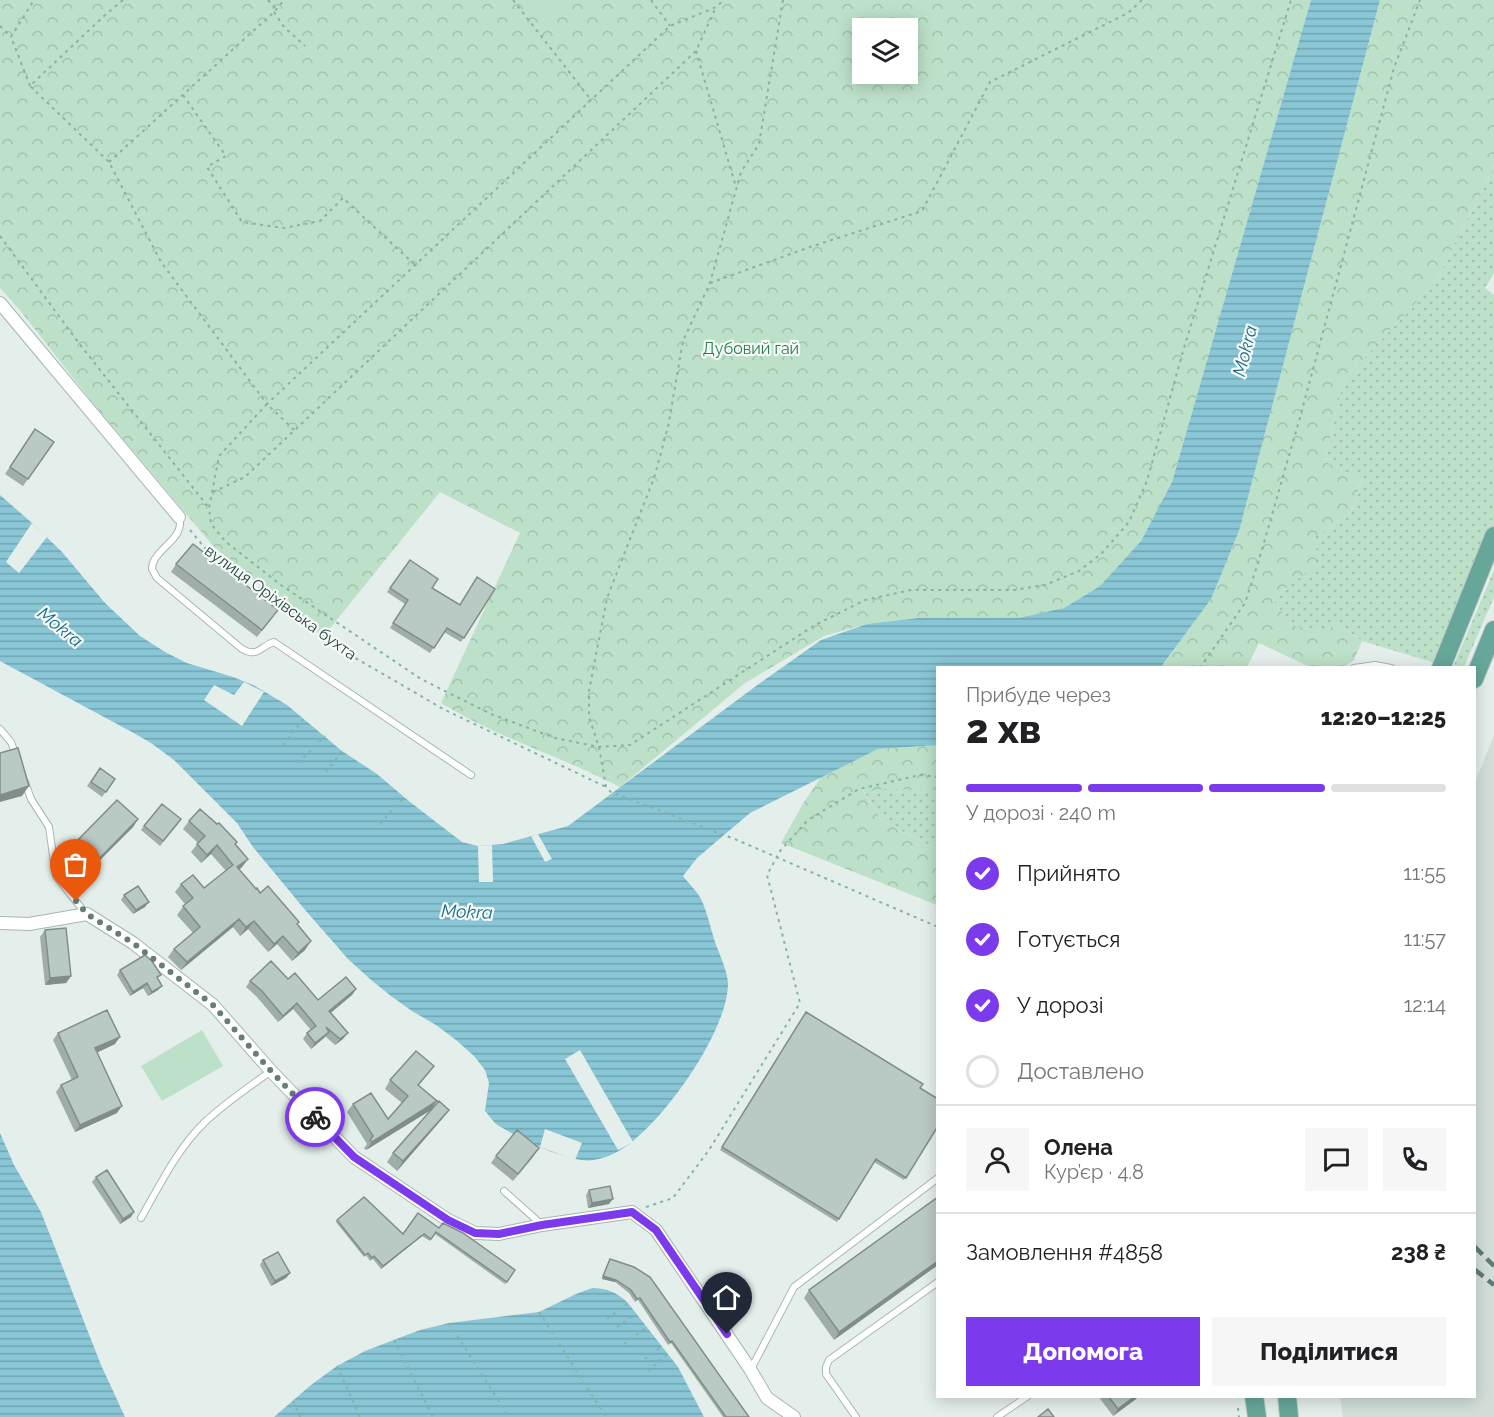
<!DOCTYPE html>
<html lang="uk">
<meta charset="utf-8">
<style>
:root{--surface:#fff;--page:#f6f6f6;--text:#202124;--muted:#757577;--line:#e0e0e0;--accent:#7c3aed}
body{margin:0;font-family:Raleway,sans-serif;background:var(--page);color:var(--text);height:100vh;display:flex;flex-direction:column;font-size:22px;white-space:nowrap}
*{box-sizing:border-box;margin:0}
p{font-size:20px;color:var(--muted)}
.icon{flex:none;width:33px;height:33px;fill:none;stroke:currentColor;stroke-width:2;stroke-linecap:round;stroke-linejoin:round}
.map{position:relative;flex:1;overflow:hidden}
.side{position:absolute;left:936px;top:666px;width:540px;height:732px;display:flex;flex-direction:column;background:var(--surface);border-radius:0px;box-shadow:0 3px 15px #0003}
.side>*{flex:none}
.tools{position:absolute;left:852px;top:18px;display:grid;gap:12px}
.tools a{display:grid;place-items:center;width:66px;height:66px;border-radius:0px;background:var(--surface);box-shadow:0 3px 15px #0003;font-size:30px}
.pin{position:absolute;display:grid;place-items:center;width:51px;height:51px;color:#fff;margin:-62px -26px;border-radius:50% 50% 50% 0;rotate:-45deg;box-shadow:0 0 6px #0007}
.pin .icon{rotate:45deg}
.courier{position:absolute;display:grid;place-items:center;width:60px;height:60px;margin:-30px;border:4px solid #7c3aed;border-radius:50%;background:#fff;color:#222;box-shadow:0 2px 8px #0007}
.headline em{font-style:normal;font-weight:800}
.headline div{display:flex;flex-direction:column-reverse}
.headline{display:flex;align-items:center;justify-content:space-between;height:102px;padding:0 30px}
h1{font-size:39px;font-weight:800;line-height:45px}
.bar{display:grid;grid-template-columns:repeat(4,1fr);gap:9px 6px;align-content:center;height:72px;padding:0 30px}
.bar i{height:8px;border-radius:4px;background:var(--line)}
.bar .on{background:var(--accent)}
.bar p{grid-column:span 4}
.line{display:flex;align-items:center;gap:15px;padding:0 30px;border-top:2px solid var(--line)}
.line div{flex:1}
.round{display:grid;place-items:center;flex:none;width:63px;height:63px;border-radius:0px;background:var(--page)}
ol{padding:0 30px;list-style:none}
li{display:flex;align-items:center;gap:18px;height:66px}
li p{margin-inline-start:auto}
li .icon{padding:6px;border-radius:50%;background:var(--accent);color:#fff;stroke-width:4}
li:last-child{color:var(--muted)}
li i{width:33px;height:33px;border:3px solid var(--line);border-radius:50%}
.primary-button{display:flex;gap:12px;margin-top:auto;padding:12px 30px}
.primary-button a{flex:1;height:69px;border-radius:0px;background:var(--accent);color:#fff;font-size:24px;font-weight:800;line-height:69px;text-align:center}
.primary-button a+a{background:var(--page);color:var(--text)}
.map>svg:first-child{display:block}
.built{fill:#d2dfd9}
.grass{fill:url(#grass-dots)}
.forest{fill:url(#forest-crowns);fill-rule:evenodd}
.pitch{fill:#bce1c8}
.water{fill:url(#water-rules)}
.pier{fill:#e4eeea}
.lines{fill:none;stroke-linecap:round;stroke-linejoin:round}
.lane-casing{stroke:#a6b7b2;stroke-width:8}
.street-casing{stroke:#a6b7b2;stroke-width:14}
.primary-casing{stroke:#c1cac8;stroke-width:20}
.path{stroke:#82b4a7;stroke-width:2;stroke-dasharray:3 4.5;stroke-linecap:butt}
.lane{stroke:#fff;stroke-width:6}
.street{stroke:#fff;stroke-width:12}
.primary{stroke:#66a79a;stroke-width:18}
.rail{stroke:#5c7d76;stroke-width:4.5;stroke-dasharray:12 6;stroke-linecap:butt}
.wall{fill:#9faea9}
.shaded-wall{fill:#828d89}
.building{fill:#b9cac4;stroke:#828d89;stroke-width:1.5}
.done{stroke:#667e78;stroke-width:6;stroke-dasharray:0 10.8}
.route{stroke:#7c3aed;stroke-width:8}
.labels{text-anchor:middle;stroke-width:4.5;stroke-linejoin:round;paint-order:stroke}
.park-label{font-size:16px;fill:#297c4d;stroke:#f5faf8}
.street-label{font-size:16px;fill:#22423b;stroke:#f5faf8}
.water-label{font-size:18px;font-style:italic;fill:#176b83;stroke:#f5faf8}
</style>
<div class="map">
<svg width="1494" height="1417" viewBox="0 0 1494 1417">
<defs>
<pattern id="grass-dots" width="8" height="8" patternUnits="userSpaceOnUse" patternTransform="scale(1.5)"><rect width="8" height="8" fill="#bce1c8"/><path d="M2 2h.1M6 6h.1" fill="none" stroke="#a1c2ad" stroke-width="1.8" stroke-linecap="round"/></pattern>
<pattern id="forest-crowns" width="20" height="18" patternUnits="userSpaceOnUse" patternTransform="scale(1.5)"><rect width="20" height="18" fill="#bce1c8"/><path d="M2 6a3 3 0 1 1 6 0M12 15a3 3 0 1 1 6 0" fill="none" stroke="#a1c2ad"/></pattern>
<pattern id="water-rules" width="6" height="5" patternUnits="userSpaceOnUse" patternTransform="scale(1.5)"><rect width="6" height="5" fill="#89c7d7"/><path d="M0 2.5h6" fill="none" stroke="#70a3b0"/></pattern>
</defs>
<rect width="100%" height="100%" fill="#e4eeea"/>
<path class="built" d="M1494 735V1417H1343L1340 1397 1474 1396V785Z"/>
<path class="grass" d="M1494 166V273L1485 288 1494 295V539L1442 665 1362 641 1339 625 1317 631 1292 625 1272 599 1316 564V536L1351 513 1362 480 1325 462 1343 381 1436 281Z
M1494 570V597L1464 667H1453Z
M862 788 937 790V849L882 821Z"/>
<path class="forest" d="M0 0H1311L1172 482 1141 541 1100 586 1064 608 1018 618H918L867 624 824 636 745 683 620 787C606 780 592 773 578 767 532 747 485 730 441 703L520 533 440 492 323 637 214 547 93 403 19 309 0 288ZM862 28H908V74H862Z
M1380 0H1494V166L1436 281 1343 381 1325 462 1362 479 1351 513 1316 536 1317 564 1272 599 1292 625 1317 631 1339 625 1362 641 1354 660 1344 667H1310L1259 643 1247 667 1161 668 1211 598 1239 531Z
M937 745V790L862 789 882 821 937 849V905L781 843 804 802 821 777 878 749Z"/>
<path class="pitch" d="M528 0H579L547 26Z
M202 1030 223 1066 162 1101 141 1066Z"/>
<path class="water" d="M1311 0H1380L1239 531 1211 599 1161 667 938 668 937 745 878 749 750 813 697 858 683 876C689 884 698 892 702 901 708 915 711 930 716 945 720 955 728 973 728 984 727 1031 670 1111 634 1140 623 1150 608 1158 593 1160 572 1164 520 1139 501 1127 494 1124 490 1116 485 1111L489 1083 485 1070 474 1056 456 1040 436 1025 412 1011 391 996 370 979 348 959 306 911 253 847 237 823 174 760 151 743 130 731 0 661V495L32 523 62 552 105 603 140 636 165 652 187 663 233 677 253 685 287 705 342 751 377 774 410 802 462 842 478 846 503 844 568 826 756 686 821 640 867 624 918 618H1018L1064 608 1100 586 1141 541 1172 482Z
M0 1133 14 1165 41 1212 101 1365 125 1417H0Z
M592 1288C607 1288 618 1293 628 1303L678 1367 704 1417H274L311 1385 337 1366 365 1351 420 1330 449 1323 539 1312 576 1294Z"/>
<path class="pier" d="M32 523 47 537 19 573 6 562Z
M244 682 264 692 242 726 204 700 214 685 234 695Z
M538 834 552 859 545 862 531 836Z
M492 845 493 882H479L478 846Z
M580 1050 633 1142 618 1150 565 1059Z
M545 1129 582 1143 575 1160 540 1147Z"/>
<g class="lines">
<g class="lane-casing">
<path id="lane" d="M179 517C185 536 163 545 155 559 153 562 152 567 152 569L157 578 242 649C259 658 260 646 274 642L471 775
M1354 668 1375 665 1391 668
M0 729 11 742 16 756
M25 782 31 799 49 827 56 876 86 914
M504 1191 541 1224
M141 1218C160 1185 177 1149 205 1122 225 1103 249 1087 271 1071
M751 1369 794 1287 938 1178
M856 1417 826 1374V1367L829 1360 938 1282
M997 1417 1028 1396"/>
</g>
<g class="street-casing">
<path id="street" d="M0 303 179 517
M0 923 29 924 87 914 133 943 213 1005 271 1071 354 1157 448 1220 475 1233 499 1234 542 1225 632 1212 656 1230 750 1369 767 1398 794 1417"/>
</g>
<g class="primary-casing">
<path id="primary" d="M1441 668 1494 536
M1474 679 1494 630
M1254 1396 1257 1417
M1287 1396 1289 1417"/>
</g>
<path class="path" d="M123 0 104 16 30 86 109 162 161 262 267 404 670 26 716 7 724 0
M268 0 277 10
M513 0 591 100
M651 0 670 26
M783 0 759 144 741 172 710 283 683 341 668 427 654 478 607 598 589 691V717L599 747 606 787 611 792 737 840 938 927
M274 12 284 27 305 46
M0 26 11 37
M696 51 736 187
M30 86 11 37 34 0
M183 95 226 156 207 167 242 222 284 228 320 221 343 198 415 265
M109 162 274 12 284 0
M0 236 78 342 209 508
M710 283 810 247 922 211 990 82 1128 13 1142 0
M294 430 267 404 219 456 209 508 211 524 226 542 281 585 421 679 491 714 555 738 599 747 630 745 815 625 865 600 911 590H1014L1045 585 1079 571 1102 553 1129 522 1147 481 1183 351 1291 0
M213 492 245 477 696 51 716 7
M190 530 205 548 345 652 445 710 606 787
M1200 668 1245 603 1259 560 1301 414 1394 68 1420 0
M283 745 304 718
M298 763 325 736
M326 772 342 751
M380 824 404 797
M646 1207 673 1198 709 1150 800 1003 767 875 780 851 808 820 859 789 920 775 938 777
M539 1312 606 1417
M607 1319 628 1303
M449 1323 509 1417
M617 1327 636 1314
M394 1340 433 1417
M624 1344 647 1327
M645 1359 662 1346
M337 1366 360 1417
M648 1371 668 1354
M293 1401 300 1417
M1238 1408 1239 1417"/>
<use href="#lane" class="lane"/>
<use href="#street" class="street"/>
<use href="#primary" class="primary"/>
<path class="rail" d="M1474 1246 1494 1266
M1474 1269 1494 1285"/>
</g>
<path class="wall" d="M35 429 54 442 23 486 5 474Z
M410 560 432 588 460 605 495 589 461 642 444 632 430 653 390 628 405 604 387 592Z
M176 564 273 617 257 637 171 572Z
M100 768 115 779 102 797 87 786Z
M138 819 133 827 88 872 68 853 73 845Z
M189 821 236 844 248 859 242 867 239 870 256 889 297 925 305 950 292 961 277 944 268 952 248 929 240 936 233 927 181 970 168 957 174 949 193 933 177 915 185 904 175 892 181 884 204 888 226 871 211 854 201 863 191 852 198 843 183 829Z
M178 824 160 846 141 830 144 826Z
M124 895 145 907 133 914 121 900Z
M45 930 71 976 66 983 45 985 40 937Z
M120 970 158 979 162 986 158 990 148 996 143 988 130 996 117 975Z
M288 979 318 1000 356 989 352 995 331 1013 343 1039 335 1045 325 1036 311 1049 303 1039 307 1033 311 1030 293 1009 278 1022 257 997 246 987 250 981Z
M806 1012 920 1088 938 1126 904 1180 874 1162 837 1222 720 1150Z
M58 1033 115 1044 97 1052 117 1113 75 1132 56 1092 61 1085 72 1080 53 1040Z
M434 1066 419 1085 431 1110 366 1150 364 1148 367 1144 347 1112 353 1104 388 1119 402 1103 385 1089 390 1080Z
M449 1110 442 1119 397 1171 387 1162 393 1153Z
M496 1156H534L513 1181 491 1163Z
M96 1177 131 1217 120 1224 92 1182Z
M589 1190 609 1204 588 1208 586 1195Z
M938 1197 834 1340 804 1298 809 1290Z
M337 1220 403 1234 439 1228 515 1270 505 1284 435 1234 430 1241 422 1236 381 1269 373 1259 370 1261 366 1255 364 1257 336 1222Z
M610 1259 749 1417H723L671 1343 668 1345 638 1300 635 1302 629 1293 615 1282 602 1279Z
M263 1260 290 1273 286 1278 271 1286 260 1265Z
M1098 1396H1138L1136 1399 1113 1416Z"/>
<path class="shaded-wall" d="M29 786 22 796 0 802V795Z
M138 819 133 827 88 872 93 865Z
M217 845 211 854 201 863 207 855Z
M248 859 242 867 231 876 237 867Z
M149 902 145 907 133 914 136 910Z
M239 919 233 927 181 970 187 962Z
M254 921 248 929 240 936 246 927Z
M283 936 277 944 268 952 274 944Z
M311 941 305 950 292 961 298 953Z
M71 976 66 983 45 985 50 978Z
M147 983 143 988 130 996 133 992Z
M162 986 158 990 148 996 152 992Z
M356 989 352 995 325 1017 329 1011Z
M297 1003 293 1009 278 1022 283 1016Z
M329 1032 324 1038 311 1049 315 1043Z
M348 1033 343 1039 335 1045 340 1039Z
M120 1037 115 1044 90 1056 95 1048Z
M437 1101 431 1110 366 1150 372 1142Z
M122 1106 117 1113 75 1132 80 1125Z
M449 1110 442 1119 397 1171 403 1161Z
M613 1199 609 1204 588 1208 592 1203Z
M134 1212 131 1217 120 1224 123 1219Z
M424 1234 422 1236 381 1269 383 1266Z
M938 1261V1265L834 1340 839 1332Z
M290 1273 286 1278 271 1286 275 1281Z
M603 1276 616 1280 615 1282 602 1279Z
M1135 1396H1138L1136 1399 1113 1416 1118 1409Z"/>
<path class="building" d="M35 429 54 442 28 479 10 467Z
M193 544 278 610 262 630 176 564Z
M410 560 438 579 432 588 460 605 477 577 495 589 464 638 447 628 434 648 393 623 408 600 390 588Z
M18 748 29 786 0 795V753Z
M100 768 115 779 106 792 91 782Z
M117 800 138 819 93 865 73 845Z
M162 804 181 819 163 841 144 826Z
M200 809 217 824 219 823 237 842 235 844 248 859 237 867 256 889 257 888 260 893 268 886 299 922 297 924 311 941 298 953 283 936 274 944 254 921 246 927 239 919 187 962 174 949 200 927 183 906 193 898 181 884 193 875 204 888 233 865 217 845 207 855 197 844 205 836 189 821Z
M138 886 149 902 136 910 124 895Z
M66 928 71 976 50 978 45 930Z
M145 955 152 961 161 975 157 977 162 986 152 992 147 983 133 992 120 970Z
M271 961 288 979 295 973 318 1000 346 977 356 989 329 1011 348 1033 340 1039 326 1027 329 1032 315 1043 307 1033 316 1026 297 1003 283 1016 262 991 250 981Z
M107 1010 120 1037 95 1048 122 1106 80 1125 61 1085 78 1077 58 1033Z
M806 1012 923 1084 920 1088 938 1099V1126L906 1178 876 1159 839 1219 722 1147Z
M416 1051 434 1066 418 1085 437 1101 372 1142 370 1140 373 1136 353 1104 371 1093 388 1119 408 1096 390 1080Z
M439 1101 449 1110 403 1161 393 1153Z
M517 1130 539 1148 518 1174 496 1156Z
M107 1170 134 1212 123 1219 96 1177Z
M610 1186 613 1199 592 1203 589 1190Z
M364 1197 403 1234 418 1213 439 1228 443 1223 463 1233 515 1270 507 1282 436 1232 431 1239 424 1234 383 1266 374 1256 372 1258 368 1253 365 1255 337 1220Z
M938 1197V1261L839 1332 809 1290Z
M278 1252 290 1273 275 1281 263 1260Z
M610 1259 634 1267 650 1277 749 1417H726L672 1341 670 1342 640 1298 637 1299 631 1290 616 1280 603 1276Z
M1108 1396H1135L1118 1409Z
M1048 1409 1054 1417H1038Z"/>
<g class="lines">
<path class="done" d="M76 901 87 914 133 943 213 1005 271 1071 315 1117"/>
<path class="route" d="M315 1117 354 1157 448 1220 475 1233 499 1234 542 1225 632 1212 656 1230 727 1334"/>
</g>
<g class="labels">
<g class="park-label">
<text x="751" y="354">Дубовий гай</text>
</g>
<g class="street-label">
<text transform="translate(281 602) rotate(36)" y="6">вулиця Оріхівська бухта</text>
</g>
<g class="water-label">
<text transform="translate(1245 351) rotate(-76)" y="6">Mokra</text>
<text transform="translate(60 627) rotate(39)" y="6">Mokra</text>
<text transform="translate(467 912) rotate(2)" y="6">Mokra</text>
</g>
</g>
</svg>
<div class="tools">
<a><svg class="icon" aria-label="layers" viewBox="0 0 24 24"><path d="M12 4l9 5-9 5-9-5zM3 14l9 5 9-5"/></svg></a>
</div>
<div class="pin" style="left:76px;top:901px;background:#ea580c"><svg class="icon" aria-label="bag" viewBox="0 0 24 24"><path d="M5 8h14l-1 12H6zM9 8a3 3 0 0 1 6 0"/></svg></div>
<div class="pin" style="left:727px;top:1334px;background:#1f2937"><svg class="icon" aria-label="home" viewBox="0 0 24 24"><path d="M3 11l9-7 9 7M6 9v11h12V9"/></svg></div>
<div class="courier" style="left:315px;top:1117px"><svg class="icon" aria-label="bike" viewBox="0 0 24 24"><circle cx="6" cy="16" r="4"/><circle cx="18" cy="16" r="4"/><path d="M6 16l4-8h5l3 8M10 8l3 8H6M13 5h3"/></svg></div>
<section class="side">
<div class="headline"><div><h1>2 хв</h1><p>Прибуде через</p></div><em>12:20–12:25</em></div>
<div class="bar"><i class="on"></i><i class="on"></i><i class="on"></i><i></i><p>У дорозі · 240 m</p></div>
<ol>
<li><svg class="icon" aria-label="check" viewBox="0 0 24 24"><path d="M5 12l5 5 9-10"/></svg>Прийнято<p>11:55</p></li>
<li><svg class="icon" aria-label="check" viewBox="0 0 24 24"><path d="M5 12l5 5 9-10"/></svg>Готується<p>11:57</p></li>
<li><svg class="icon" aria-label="check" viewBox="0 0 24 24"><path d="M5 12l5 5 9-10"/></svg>У дорозі<p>12:14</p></li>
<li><i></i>Доставлено</li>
</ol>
<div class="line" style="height:108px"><a class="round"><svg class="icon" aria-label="person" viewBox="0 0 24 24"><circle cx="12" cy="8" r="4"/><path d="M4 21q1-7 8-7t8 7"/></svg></a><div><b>Олена</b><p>Кур’єр · 4.8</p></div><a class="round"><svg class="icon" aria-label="chat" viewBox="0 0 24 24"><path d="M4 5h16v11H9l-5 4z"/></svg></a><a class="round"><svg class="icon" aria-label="phone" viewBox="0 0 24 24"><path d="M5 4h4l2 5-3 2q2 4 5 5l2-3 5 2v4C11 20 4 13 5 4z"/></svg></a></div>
<div class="line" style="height:78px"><div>Замовлення #4858</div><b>238 ₴</b></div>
<div class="primary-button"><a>Допомога</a><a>Поділитися</a></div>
</section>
</div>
